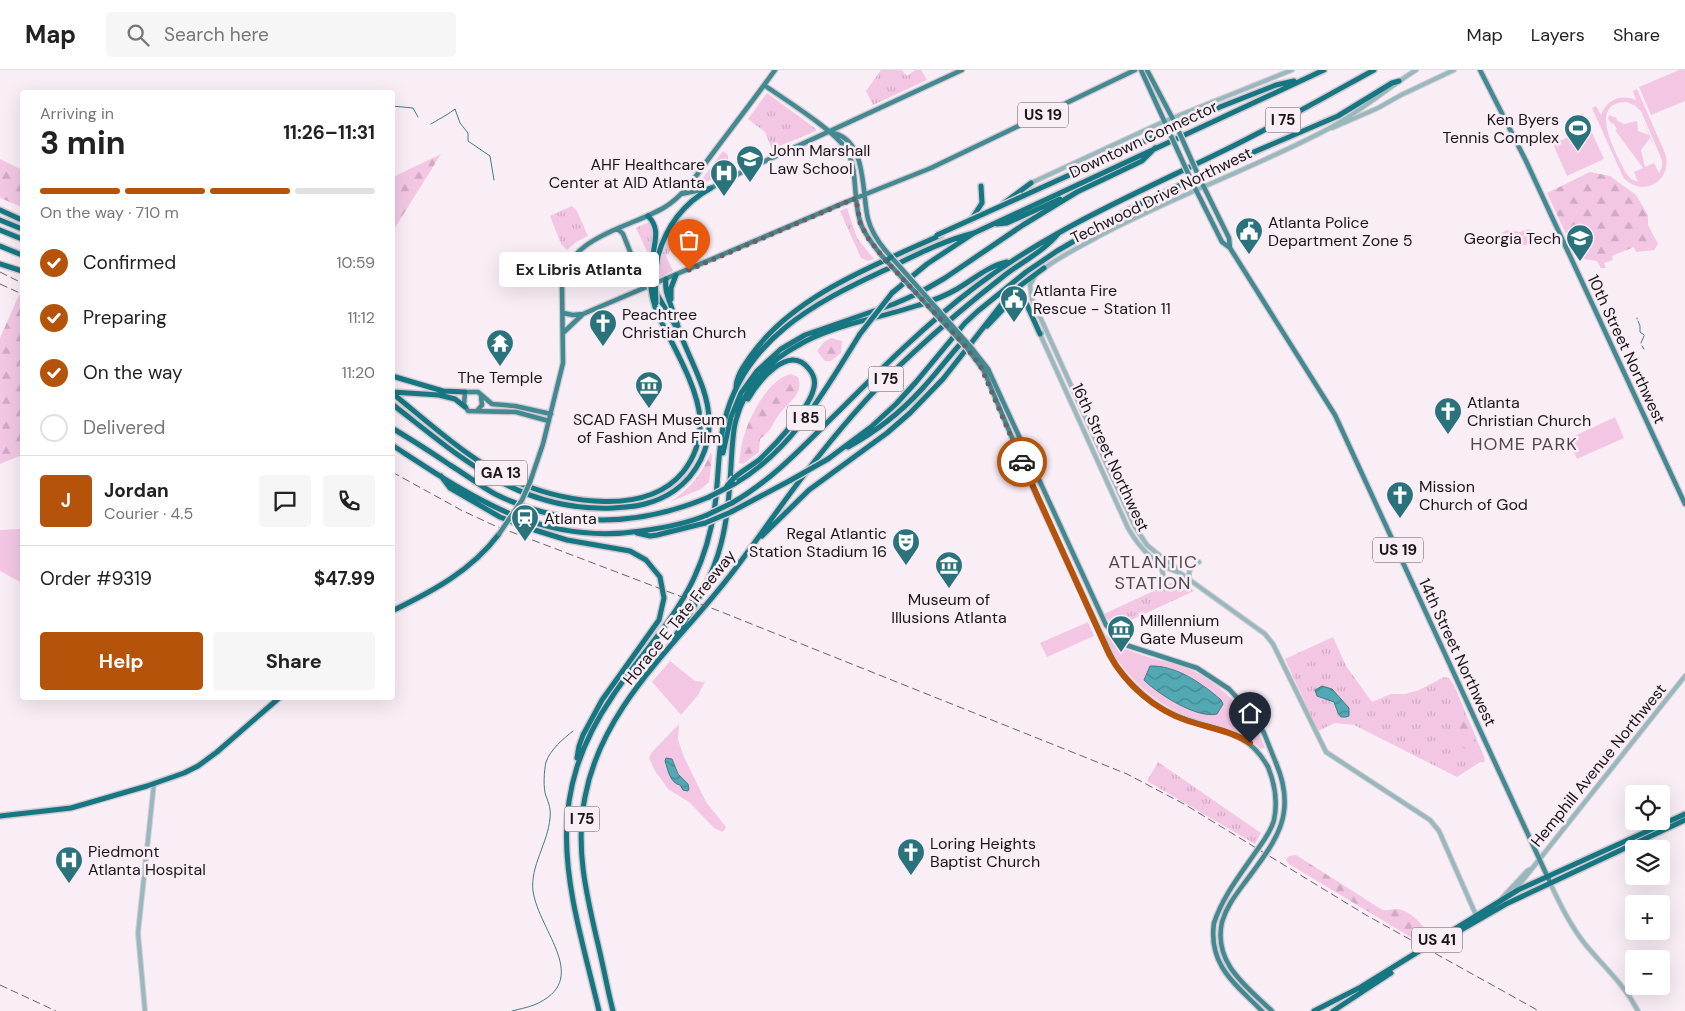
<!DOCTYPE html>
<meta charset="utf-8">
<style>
:root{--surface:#fff;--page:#f6f6f6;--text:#222;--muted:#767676;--line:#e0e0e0;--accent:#b45309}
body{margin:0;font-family:"DM Sans",sans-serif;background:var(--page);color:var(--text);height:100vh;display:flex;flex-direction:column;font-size:19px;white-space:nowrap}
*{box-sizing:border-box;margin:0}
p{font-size:16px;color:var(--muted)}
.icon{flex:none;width:28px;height:28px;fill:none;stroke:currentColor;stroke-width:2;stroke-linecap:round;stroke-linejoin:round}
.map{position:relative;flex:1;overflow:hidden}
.panel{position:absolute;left:20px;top:20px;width:375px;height:610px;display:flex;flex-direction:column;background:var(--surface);border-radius:5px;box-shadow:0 5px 20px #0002}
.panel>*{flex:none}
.buttons{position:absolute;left:1625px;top:715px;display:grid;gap:10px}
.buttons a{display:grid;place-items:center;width:45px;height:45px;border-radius:5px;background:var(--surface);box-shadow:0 5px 20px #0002;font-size:25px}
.pin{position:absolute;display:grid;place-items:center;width:42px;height:42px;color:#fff;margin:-51px -21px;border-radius:50% 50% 50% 0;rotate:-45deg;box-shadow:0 0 5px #0007}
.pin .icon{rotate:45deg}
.courier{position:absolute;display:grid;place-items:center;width:50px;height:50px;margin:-25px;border:4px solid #b45309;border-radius:50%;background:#fff;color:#222;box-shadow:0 1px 6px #0007}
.bubble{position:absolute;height:35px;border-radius:5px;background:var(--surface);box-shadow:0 5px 20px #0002;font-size:16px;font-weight:700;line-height:35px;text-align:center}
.overview em{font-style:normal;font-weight:700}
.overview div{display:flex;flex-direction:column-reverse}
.overview{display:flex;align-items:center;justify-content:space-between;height:85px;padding:0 20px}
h1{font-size:32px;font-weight:700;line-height:38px}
.bar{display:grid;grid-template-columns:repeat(4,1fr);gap:8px 5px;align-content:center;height:60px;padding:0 20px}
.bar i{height:6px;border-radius:4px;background:var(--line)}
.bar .current{background:var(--accent)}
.bar p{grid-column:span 4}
.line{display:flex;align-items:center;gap:12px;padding:0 20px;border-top:1px solid var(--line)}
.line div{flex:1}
.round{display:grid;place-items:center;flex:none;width:52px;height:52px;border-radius:5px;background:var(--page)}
ol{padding:0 20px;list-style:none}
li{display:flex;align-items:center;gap:15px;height:55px}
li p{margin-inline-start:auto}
li .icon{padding:5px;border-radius:50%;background:var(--accent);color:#fff;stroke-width:4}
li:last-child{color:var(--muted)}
li i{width:28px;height:28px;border:2px solid var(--line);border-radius:50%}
.cta{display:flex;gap:10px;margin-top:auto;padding:10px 20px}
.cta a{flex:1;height:58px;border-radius:5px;background:var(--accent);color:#fff;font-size:20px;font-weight:700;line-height:58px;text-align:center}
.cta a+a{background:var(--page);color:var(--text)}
header{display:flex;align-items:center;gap:30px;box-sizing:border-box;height:70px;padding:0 25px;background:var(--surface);border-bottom:1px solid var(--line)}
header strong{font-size:24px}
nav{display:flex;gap:28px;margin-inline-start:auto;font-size:18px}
.search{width:350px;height:45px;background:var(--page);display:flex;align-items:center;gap:12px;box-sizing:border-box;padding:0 18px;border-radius:5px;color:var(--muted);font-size:19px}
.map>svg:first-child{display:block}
.grass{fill:url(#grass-tufts)}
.forest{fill:url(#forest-firs)}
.green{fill:#f3c7e4;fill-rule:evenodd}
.water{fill:url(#water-waves);stroke:#417c84}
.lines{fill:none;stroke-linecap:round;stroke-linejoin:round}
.stream{stroke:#417c84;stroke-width:1}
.minor-casing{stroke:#d6cbd2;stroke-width:6}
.major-casing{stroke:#d6cbd2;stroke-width:7}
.highway-casing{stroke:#d6cbd2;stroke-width:8}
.minor{stroke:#97b9be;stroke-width:4}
.major{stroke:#438992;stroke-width:4.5}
.highway{stroke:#167782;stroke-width:5}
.rail{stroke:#6b6469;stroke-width:1;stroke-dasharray:8 4;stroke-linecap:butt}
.major-bridge-casing{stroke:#d6cbd2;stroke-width:7;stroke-linecap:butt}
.highway-bridge-casing{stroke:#d6cbd2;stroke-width:8;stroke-linecap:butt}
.major-bridge{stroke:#438992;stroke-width:4.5}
.highway-bridge{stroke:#167782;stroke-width:5}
.done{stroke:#686166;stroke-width:5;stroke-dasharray:0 9}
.route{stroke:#b45309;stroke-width:6}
.labels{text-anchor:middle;stroke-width:5;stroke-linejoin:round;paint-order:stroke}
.shield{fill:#faeef6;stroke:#5c565b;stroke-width:1}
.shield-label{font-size:15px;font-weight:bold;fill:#191518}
.poi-label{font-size:16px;fill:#191518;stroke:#faeef6;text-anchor:start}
.street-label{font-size:16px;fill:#191518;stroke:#faeef6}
.neighbourhood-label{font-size:18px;letter-spacing:1px;fill:#51474e;stroke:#faeef6}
</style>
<header>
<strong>Map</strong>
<div class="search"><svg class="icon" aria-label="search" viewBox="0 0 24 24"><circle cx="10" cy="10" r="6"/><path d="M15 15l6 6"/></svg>Search here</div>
<nav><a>Map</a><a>Layers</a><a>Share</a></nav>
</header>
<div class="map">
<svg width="1685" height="941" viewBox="0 0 1685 941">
<defs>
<pattern id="grass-tufts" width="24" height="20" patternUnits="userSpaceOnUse" patternTransform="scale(1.25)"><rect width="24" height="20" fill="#f3c7e4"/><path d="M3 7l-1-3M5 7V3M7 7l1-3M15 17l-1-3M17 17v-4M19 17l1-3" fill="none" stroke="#d0aac3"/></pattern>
<pattern id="forest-firs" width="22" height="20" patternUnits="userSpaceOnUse" patternTransform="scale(1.25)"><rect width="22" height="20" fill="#f3c7e4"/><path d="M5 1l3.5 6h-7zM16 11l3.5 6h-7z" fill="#d0aac3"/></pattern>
<pattern id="water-waves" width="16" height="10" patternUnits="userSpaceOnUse" patternTransform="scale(1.25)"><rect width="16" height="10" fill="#52a8b3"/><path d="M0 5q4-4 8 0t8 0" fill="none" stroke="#438891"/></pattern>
</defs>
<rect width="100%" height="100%" fill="#faeef6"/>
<path class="grass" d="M881 0H902L907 6 915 0H921L927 10 873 35 866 21Z
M767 23 816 59V61L772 79 765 62 748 49Z
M572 136 577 141 588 166 576 172 567 180 561 174 550 146Z
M847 138 857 168 874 189 868 191 861 188 840 141Z
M649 152 655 159 650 188 636 158Z
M677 154 686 172 669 181V183L666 186 673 201 658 208C660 188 666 170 677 154Z
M1179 509 1194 521 1114 558 1104 544Z
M1333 567 1346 596 1372 632 1391 624H1405L1419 620 1444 607 1449 608 1454 615 1485 689 1457 707 1354 655 1335 653 1318 661 1285 589Z
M1158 692 1261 763 1255 774 1147 711Z"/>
<path class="forest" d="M441 84 393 161V107Z
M0 89 22 100V137L0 128Z
M1590 102 1610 106 1636 125 1648 145V155L1658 174 1654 180 1636 182 1634 177 1612 186 1613 190 1604 193 1606 198H1601L1597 191 1577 188 1547 123Z
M19 225 22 227V385L0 394V268Z
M831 268 842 271 841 283 831 291H825L817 281 824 272Z
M791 304 798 307C804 323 791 330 782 341 772 352 774 359 760 369L759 382 743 394 739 393C740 385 741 377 743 369 749 347 768 309 791 304Z
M711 382 712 387 709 412 701 419 670 432C690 419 702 404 711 382Z
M1456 638H1460L1463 642 1485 691 1482 693 1471 681 1460 677 1456 672C1457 668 1460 663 1459 659 1457 651 1453 647 1456 638Z
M1296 785 1381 839C1387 842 1390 839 1396 839 1409 839 1429 858 1429 871L1427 873 1417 871 1289 794 1286 790 1289 786Z"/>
<path class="green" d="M1679 0H1685V31L1651 45 1639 17Z
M1637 19 1665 83C1674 111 1642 129 1623 107L1592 38 1596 36 1601 45C1607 29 1621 24 1636 30L1633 21ZM1626 32 1634 35 1641 41 1662 90V97L1659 103 1654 93 1645 97 1641 80 1650 68 1655 78 1643 49 1649 65 1638 61 1637 51 1624 54 1616 50 1617 48 1609 45 1608 49 1612 54 1613 53 1617 59 1615 60 1643 98 1634 102 1638 112 1631 109 1626 103C1617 85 1586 33 1626 32Z
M1583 43 1604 89 1567 106 1553 74 1570 66 1565 52Z
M723 81 728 85V92L735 93 737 99 697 116Z
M1528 159C1534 161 1536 165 1534 171 1526 179 1514 173 1503 172L1501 164 1506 160 1520 162Z
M1615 347 1624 368 1577 389 1568 369Z
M19 459 22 461V513L0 501V460Z
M1088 552 1094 566 1047 587 1040 573Z
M1105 564C1112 568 1118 576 1126 579 1146 588 1168 591 1189 599 1218 611 1256 648 1265 678L1261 679C1238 658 1229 660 1200 651 1170 642 1145 624 1125 600 1117 590 1107 577 1105 564Z
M670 591 695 611 705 612 698 625 681 645 652 612Z
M679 654 678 670 684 687 706 732 726 757 723 762 714 758 689 732 668 719 655 701 649 688 651 683Z"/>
<path class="water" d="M1150 596C1176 595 1203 614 1221 630L1223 634 1217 644C1197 649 1158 624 1144 610Z
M1322 616 1332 619 1349 638V646L1346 647H1341L1338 643 1334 632 1317 626 1315 620Z
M666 688 672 689 678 704 688 714 689 719 688 721 683 720 680 715C670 713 668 700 665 691Z"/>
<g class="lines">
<path class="stream" d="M392 36 413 38 418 47
M431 54 448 44 455 39 460 53 468 63V71L490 86 494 110
M1637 248V249
M1638 251 1640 256V262L1644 265
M1641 273 1644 266
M1642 276 1644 279
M512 941C519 939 526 938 534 935 593 910 539 862 533 821 530 796 548 773 550 748 551 739 549 734 546 726 543 719 544 700 546 692 550 680 563 669 573 661"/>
<g class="minor-casing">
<path id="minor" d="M1332 58 1378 38 1401 25 1454 0
M1031 113 1165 51 1292 0
M1042 200C1060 186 1082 176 1101 165 1175 126 1254 98 1328 59 1360 42 1386 19 1416 0
M1035 206 1030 215 1032 229 1135 457 1147 475 1159 485 1176 498 1180 503 1265 564 1273 574 1326 682 1430 750 1439 761 1476 845
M1042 263 1040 264 1128 458C1139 477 1156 496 1178 502
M1190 510C1187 500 1191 497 1199 492
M1160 512 1163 504 1160 493
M1550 813C1560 834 1570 855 1585 874 1604 897 1624 914 1638 941
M1515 820 1685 606
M1501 829 1527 801 1531 799
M145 941 138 863 154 713"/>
</g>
<g class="major-casing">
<path id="major" d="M1141 0 1167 57
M1147 0 1175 53
M1480 0 1526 91 1685 434
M764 15C784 29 834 60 846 79 859 100 852 130 861 154 865 165 874 176 882 186
M830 62C868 69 861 120 868 149 871 161 877 170 885 180
M1199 107 1229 168 1230 178
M1192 112 1222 172 1230 178 1335 345 1549 810
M681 124 711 118 750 98 962 0
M618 159 623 164 638 201 650 216
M563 243 573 245 583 244 841 134 931 98 1135 0
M564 262 582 245
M988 299 1106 555 1119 570 1126 575 1197 598 1229 619 1252 644 1264 663 1276 693
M984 301 1037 427 1115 594C1131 615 1149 633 1173 644 1211 662 1245 655 1268 697
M477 341 482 335 481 326
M549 351 516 342 468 341 464 334 465 322H478L492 334 515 336 551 344
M530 412 543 374 563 293 562 217C565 166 631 158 665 137 686 124 699 101 713 83 734 55 755 28 775 0
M1222 852C1213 893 1246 916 1272 941
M1214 853C1208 895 1235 914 1262 941"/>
</g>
<g class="highway-casing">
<path id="highway" d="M1023 126 1220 37 1276 15 1294 11
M1004 133 1031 113
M0 140 22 150
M648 146C660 158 655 170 653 185
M0 150 22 159
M971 150 982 133 981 116
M997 154 1007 153 1060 129
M0 160 22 169
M0 176 22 185
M658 186C666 157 684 133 711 118
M0 194 22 201
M655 221 675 255
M892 223 927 194 974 163 1324 0
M671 229V218L676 205
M987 256 1008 234 1019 227 1027 235 1040 264
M392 306 443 321 465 322
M736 318C736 307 743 297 750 287 792 226 875 195 941 165
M392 322 439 325 455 329 465 337
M392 323C432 355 472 393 519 413 566 432 646 447 683 402 695 387 701 368 700 349 698 317 673 276 659 247
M392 334C462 388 518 442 613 438 635 437 655 434 674 421 697 405 711 377 709 349 708 318 689 289 679 260 677 254 676 248 673 242 670 231 664 221 666 209
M392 358C412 370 431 382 450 395 465 404 480 416 495 424 566 459 638 457 709 427
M392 375C472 427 540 476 641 461 663 458 686 454 707 445
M848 377C875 362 900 343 921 320 936 304 949 286 964 270
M723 383 731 347 741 323 757 301 781 279 805 265 894 234 919 223 945 208 1023 155 1077 122 1142 91 1155 78
M828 389 871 357 896 334 916 312 965 253 978 241 1026 202 1057 181 1126 141 1165 122 1233 91 1338 46 1392 13 1399 11
M441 406 450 418 500 447 525 457 567 470 630 481 646 490 660 507 664 528 659 550 602 630 583 665 579 676 577 688
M734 408C742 401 751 396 759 390 775 375 807 341 813 321 816 313 814 305 809 299 789 272 758 312 748 329
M734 414C793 380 825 320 860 264
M732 433C774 409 805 374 839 341 882 298 926 254 975 217 1051 159 1140 122 1225 80 1276 55 1325 27 1374 0
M731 442 791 410
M637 463 650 466 657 465 705 453
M762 466 809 420 887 363 910 343 943 309 1001 235 1021 215 1044 198
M392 541C433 521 471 501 499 464
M674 568C694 538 712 509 721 474 729 443 730 411 732 380 733 370 733 360 736 350 744 318 769 291 797 276 832 255 880 248 919 235 932 231 945 226 957 219 974 209 988 196 1007 192
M0 746 71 738 147 716 184 703 198 696 217 682 279 628
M1447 868 1506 834 1685 750
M599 941C571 823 537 737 612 627 639 586 673 553 694 508 707 480 715 447 717 415 719 394 719 373 724 353 743 270 814 233 885 200 914 186 942 171 974 163
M613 941C607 918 603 894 597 870 586 823 575 776 585 727 602 635 678 574 732 503 761 465 788 424 818 387 847 350 878 315 913 283 942 256 973 230 1005 205 1022 192 1044 181 1058 164
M1314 941 1361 917 1518 820 1685 744
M1333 941 1391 903"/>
</g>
<use href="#minor" class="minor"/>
<use href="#major" class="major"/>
<use href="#highway" class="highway"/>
<path class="rail" d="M0 202 22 213
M0 214 22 224
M392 402 461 440 493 455 719 541 1127 704 1184 734 1366 845 1539 941
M0 915 56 941"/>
<g class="major-bridge-casing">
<path id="major-bridge" d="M1175 53 1199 107
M1167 57 1192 112
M885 180 970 276 988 299
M882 186 966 277 984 301
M499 464 522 430 530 412
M1222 852C1226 838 1234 827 1243 815 1273 774 1299 747 1276 693
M1214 853C1223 826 1240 805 1255 783 1262 773 1271 762 1274 750 1278 731 1275 714 1268 697"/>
</g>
<g class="highway-bridge-casing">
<path id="highway-bridge" d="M937 165 1023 126
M653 185C648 207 650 227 659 247
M886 191 891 187
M656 233 655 206 658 186
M860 264 892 223
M791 410 828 389
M727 416 734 408
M709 427 734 414
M707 445 732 433
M705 453 731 442"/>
</g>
<use href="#major-bridge" class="major-bridge"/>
<use href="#highway-bridge" class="highway-bridge"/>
</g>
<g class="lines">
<path class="done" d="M689 200 856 128 860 153 868 168 886 191 962 272 980 295 1022 392"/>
<path class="route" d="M1022 392 1109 584C1126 615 1155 640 1188 651 1210 658 1231 661 1250 673"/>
</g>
<defs>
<g id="stadium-pin" transform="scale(1.4375)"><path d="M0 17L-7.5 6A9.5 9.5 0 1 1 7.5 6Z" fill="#2a737c" stroke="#faeef6"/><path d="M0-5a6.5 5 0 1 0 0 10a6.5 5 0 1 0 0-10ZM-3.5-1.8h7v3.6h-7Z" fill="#fff"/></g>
<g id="university-pin" transform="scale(1.4375)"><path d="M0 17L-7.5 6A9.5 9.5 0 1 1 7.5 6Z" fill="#2a737c" stroke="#faeef6"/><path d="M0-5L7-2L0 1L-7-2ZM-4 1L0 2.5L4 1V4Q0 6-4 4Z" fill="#fff"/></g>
<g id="hospital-pin" transform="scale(1.4375)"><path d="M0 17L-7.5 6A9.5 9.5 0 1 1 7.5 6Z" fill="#2a737c" stroke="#faeef6"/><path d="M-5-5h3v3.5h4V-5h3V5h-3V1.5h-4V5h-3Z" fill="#fff"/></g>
<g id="civic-pin" transform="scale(1.4375)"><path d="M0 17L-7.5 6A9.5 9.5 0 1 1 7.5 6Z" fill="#2a737c" stroke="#faeef6"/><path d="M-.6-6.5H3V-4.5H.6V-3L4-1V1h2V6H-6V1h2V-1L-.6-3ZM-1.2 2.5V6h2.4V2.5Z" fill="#fff"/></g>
<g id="church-pin" transform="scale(1.4375)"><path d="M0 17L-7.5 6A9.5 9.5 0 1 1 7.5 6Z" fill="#2a737c" stroke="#faeef6"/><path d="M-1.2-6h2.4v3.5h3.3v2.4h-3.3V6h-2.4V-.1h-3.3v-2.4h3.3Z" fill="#fff"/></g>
<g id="temple-pin" transform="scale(1.4375)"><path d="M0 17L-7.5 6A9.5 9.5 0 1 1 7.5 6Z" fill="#2a737c" stroke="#faeef6"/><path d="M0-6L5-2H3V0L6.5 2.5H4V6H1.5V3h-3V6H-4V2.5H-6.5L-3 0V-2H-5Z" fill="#fff"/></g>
<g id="museum-pin" transform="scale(1.4375)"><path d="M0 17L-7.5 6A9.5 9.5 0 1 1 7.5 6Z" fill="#2a737c" stroke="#faeef6"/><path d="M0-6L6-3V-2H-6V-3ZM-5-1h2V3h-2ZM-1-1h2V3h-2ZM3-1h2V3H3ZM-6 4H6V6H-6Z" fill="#fff"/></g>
<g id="station-pin" transform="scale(1.4375)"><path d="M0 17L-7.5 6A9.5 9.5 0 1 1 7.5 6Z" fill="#2a737c" stroke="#faeef6"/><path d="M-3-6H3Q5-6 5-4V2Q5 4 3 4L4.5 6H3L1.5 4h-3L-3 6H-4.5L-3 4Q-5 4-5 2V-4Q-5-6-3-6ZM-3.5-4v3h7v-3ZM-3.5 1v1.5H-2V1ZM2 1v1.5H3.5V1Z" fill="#fff"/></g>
<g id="theatre-pin" transform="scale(1.4375)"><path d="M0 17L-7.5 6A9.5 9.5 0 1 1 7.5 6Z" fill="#2a737c" stroke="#faeef6"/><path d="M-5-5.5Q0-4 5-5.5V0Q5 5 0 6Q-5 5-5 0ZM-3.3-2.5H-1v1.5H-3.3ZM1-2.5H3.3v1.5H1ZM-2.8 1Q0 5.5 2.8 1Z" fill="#fff"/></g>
</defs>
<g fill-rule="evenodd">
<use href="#stadium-pin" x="1578" y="58"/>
<use href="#university-pin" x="750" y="89"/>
<use href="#hospital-pin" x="724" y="103"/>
<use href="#civic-pin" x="1249" y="161"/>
<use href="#university-pin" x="1580" y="168"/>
<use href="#civic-pin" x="1014" y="229"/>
<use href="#church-pin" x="603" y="253"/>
<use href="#temple-pin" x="500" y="273"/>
<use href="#museum-pin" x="649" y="315"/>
<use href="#church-pin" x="1448" y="341"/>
<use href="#church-pin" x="1400" y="425"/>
<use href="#station-pin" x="525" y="448"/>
<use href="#theatre-pin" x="906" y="472"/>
<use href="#museum-pin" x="949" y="495"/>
<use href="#museum-pin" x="1121" y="559"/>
<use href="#church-pin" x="911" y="782"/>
<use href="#hospital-pin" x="69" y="790"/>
</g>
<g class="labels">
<g class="shield">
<rect x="1018" y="32.5" width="50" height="25" rx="4"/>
<rect x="1265.5" y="37.5" width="35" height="25" rx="4"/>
<rect x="868.5" y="296.5" width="35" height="25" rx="4"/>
<rect x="787" y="335.5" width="38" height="25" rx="4"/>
<rect x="475" y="390.5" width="52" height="25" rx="4"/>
<rect x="1373" y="467.5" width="50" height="25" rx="4"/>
<rect x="564.5" y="736.5" width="35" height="25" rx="4"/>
<rect x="1412" y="857.5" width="50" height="25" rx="4"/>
</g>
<g class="shield-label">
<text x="1043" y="50">US 19</text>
<text x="1283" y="55">I 75</text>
<text x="886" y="314">I 75</text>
<text x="806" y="353">I 85</text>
<text x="501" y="408">GA 13</text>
<text x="1398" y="485">US 19</text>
<text x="582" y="754">I 75</text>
<text x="1437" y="875">US 41</text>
</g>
<g class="poi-label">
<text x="1559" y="55" text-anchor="end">Ken Byers<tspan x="1559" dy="18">Tennis Complex</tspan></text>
<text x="769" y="86">John Marshall<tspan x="769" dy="18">Law School</tspan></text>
<text x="705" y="100" text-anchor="end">AHF Healthcare<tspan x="705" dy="18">Center at AID Atlanta</tspan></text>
<text x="1268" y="158">Atlanta Police<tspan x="1268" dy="18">Department Zone 5</tspan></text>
<text x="1561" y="174" text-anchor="end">Georgia Tech</text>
<text x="1033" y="226">Atlanta Fire<tspan x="1033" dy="18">Rescue - Station 11</tspan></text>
<text x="622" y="250">Peachtree<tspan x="622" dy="18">Christian Church</tspan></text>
<text x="500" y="313" text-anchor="middle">The Temple</text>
<text x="1467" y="338">Atlanta<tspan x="1467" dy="18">Christian Church</tspan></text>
<text x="649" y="355" text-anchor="middle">SCAD FASH Museum<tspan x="649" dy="18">of Fashion And Film</tspan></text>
<text x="1419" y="422">Mission<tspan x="1419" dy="18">Church of God</tspan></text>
<text x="544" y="454">Atlanta</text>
<text x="887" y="469" text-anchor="end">Regal Atlantic<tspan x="887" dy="18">Station Stadium 16</tspan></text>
<text x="949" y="535" text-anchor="middle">Museum of<tspan x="949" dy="18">Illusions Atlanta</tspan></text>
<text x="1140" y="556">Millennium<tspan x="1140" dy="18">Gate Museum</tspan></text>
<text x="930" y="779">Loring Heights<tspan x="930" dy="18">Baptist Church</tspan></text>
<text x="88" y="787">Piedmont<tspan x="88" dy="18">Atlanta Hospital</tspan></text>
</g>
<g class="street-label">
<text transform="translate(1143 69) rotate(-25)" y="6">Downtown Connector</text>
<text transform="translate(1161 125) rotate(-26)" y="6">Techwood Drive Northwest</text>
<text transform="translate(1627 279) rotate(65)" y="6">10th Street Northwest</text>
<text transform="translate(1111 387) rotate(65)" y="6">16th Street Northwest</text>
<text transform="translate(679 547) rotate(-51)" y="6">Horace E Tate Freeway</text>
<text transform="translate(1458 582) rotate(65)" y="6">14th Street Northwest</text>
<text transform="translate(1598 695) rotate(-51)" y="6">Hemphill Avenue Northwest</text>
</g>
<g class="neighbourhood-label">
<text x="1524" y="380">HOME PARK</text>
<text x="1153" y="498">ATLANTIC<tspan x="1153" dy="21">STATION</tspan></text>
</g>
</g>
</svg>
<div class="buttons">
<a><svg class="icon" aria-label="locate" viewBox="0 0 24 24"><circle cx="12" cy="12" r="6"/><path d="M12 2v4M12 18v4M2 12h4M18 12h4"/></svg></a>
<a><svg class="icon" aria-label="layers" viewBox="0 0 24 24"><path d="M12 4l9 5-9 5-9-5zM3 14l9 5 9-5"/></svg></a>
<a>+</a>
<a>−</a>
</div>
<div class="pin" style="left:689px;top:200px;background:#ea580c"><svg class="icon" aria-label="bag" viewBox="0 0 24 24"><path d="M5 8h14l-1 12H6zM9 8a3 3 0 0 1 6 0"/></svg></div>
<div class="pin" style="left:1250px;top:673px;background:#1f2937"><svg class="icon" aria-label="home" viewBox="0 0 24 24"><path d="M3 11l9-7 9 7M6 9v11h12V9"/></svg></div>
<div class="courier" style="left:1022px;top:392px"><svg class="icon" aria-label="car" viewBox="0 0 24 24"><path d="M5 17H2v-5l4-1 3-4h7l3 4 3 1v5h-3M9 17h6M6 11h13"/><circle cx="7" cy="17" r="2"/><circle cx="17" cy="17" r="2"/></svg></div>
<div class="bubble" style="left:499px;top:182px;width:160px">Ex Libris Atlanta</div>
<section class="panel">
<div class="overview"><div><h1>3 min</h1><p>Arriving in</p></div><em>11:26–11:31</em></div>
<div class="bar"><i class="current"></i><i class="current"></i><i class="current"></i><i></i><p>On the way · 710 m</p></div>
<ol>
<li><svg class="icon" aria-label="check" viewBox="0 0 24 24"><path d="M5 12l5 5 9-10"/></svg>Confirmed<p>10:59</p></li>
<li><svg class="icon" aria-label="check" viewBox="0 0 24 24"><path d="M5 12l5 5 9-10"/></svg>Preparing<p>11:12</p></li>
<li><svg class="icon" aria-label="check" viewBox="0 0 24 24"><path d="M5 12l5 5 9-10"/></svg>On the way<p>11:20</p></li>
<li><i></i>Delivered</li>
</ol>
<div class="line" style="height:90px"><b class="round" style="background:var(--accent);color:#fff">J</b><div><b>Jordan</b><p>Courier · 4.5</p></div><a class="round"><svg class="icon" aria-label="chat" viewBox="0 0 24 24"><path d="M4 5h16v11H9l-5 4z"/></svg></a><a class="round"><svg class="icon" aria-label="phone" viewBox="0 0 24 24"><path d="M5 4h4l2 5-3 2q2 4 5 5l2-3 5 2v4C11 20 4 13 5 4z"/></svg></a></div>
<div class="line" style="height:65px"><div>Order #9319</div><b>$47.99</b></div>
<div class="cta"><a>Help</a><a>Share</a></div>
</section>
</div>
